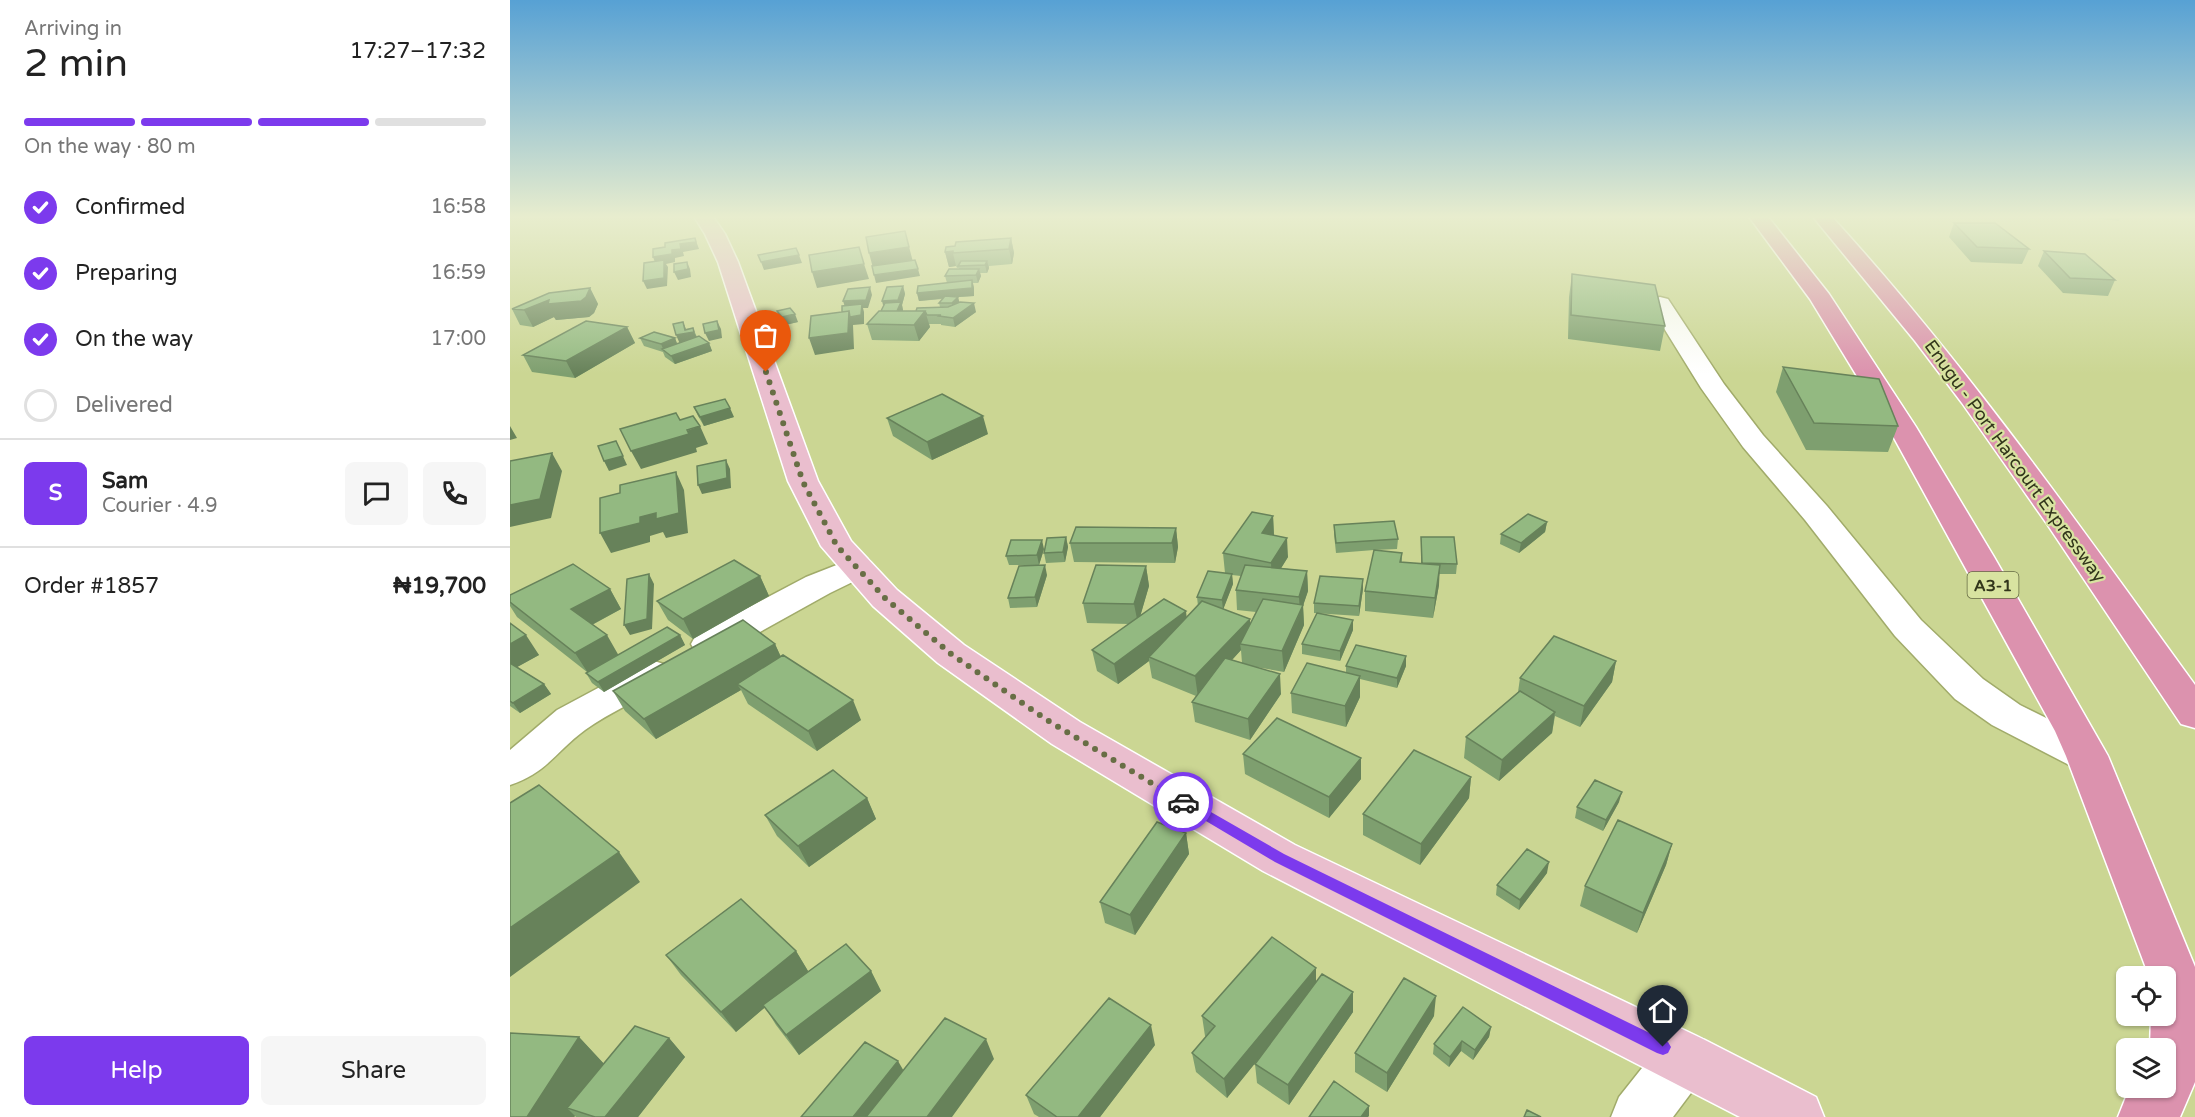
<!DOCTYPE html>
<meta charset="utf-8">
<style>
:root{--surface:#fff;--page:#f6f6f6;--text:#222;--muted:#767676;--line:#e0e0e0;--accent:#7c3aed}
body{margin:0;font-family:"Varela Round",sans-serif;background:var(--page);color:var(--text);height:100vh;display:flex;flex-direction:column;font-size:22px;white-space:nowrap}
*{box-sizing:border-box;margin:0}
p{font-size:20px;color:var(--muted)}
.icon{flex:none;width:33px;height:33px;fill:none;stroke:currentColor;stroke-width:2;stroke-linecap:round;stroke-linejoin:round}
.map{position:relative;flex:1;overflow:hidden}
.side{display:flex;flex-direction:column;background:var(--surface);width:510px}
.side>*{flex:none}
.controls{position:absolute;left:1606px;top:966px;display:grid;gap:12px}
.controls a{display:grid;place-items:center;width:60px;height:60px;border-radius:9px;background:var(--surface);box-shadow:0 2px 4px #0004;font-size:30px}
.pin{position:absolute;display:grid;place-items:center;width:51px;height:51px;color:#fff;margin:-62px -26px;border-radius:50% 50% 50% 0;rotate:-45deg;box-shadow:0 0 6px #0007}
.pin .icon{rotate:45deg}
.courier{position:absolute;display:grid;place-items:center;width:60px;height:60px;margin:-30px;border:4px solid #7c3aed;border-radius:50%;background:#fff;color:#222;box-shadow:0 2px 8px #0007}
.headline em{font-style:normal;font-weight:600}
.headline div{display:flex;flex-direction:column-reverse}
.headline{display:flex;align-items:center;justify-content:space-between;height:102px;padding:0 24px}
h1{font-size:39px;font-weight:600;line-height:45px}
.bar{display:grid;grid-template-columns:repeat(4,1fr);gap:9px 6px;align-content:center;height:72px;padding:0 24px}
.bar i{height:8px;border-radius:4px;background:var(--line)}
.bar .on{background:var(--accent)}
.bar p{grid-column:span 4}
.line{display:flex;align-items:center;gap:15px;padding:0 24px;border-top:2px solid var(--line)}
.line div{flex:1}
.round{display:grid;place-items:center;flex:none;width:63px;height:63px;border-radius:9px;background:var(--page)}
ol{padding:0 24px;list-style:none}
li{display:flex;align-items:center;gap:18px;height:66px}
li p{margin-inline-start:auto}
li .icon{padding:6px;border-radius:50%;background:var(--accent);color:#fff;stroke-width:4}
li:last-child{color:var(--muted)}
li i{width:33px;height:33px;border:3px solid var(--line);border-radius:50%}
.cta{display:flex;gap:12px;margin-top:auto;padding:12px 24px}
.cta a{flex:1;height:69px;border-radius:9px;background:var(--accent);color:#fff;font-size:24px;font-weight:600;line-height:69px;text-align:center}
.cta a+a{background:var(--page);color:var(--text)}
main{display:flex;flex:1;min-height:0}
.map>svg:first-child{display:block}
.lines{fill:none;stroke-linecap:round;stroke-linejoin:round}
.minor-casing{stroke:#a1ab6a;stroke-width:3}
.major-casing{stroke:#fff;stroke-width:3}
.highway-casing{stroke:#fff;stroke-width:3}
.minor{fill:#fff;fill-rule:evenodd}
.major{fill:#eabece;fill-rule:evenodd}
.highway{fill:#dc92ae;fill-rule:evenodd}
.wall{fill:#7e9f6f;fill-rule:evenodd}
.shaded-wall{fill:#67825a}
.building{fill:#93b981;stroke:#67825a;stroke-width:1.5}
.route{fill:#7c3aed}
.done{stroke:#686e45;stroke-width:6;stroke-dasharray:0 10.8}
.labels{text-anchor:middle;stroke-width:4.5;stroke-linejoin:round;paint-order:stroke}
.shield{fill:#d8e3a0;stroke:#646a43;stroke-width:1.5}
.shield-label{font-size:16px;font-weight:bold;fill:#32361b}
.street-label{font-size:18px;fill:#32361b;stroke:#d8e3a0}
</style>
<main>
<section class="side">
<div class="headline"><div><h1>2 min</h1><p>Arriving in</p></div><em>17:27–17:32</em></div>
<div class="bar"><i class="on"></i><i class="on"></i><i class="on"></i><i></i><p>On the way · 80 m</p></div>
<ol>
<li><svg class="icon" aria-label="check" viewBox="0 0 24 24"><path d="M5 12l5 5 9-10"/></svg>Confirmed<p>16:58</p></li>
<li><svg class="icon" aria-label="check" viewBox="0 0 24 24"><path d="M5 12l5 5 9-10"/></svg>Preparing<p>16:59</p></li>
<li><svg class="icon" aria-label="check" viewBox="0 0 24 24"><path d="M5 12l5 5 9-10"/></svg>On the way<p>17:00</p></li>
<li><i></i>Delivered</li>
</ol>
<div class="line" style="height:108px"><b class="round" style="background:var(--accent);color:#fff">S</b><div><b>Sam</b><p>Courier · 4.9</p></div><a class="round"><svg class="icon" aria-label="chat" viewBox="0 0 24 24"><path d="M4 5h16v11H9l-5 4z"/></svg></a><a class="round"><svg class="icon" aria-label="phone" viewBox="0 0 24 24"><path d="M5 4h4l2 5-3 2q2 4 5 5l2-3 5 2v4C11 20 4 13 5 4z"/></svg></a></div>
<div class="line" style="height:78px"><div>Order #1857</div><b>₦19,700</b></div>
<div class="cta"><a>Help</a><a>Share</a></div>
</section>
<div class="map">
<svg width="1685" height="1117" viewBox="0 0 1685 1117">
<rect width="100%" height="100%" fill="#cbd693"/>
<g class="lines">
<g class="minor-casing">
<path id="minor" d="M1150 297 1158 299 1214 384 1253 435 1317 506 1411 620 1473 679 1510 705 1591 745 1598 756 1591 767 1577 772 1563 767 1482 725 1445 699 1385 636 1295 520 1233 447 1191 388 1139 304 1142 299Z
M347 557 359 560 364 567 359 574 320 593 212 653 199 656 186 653 181 644 186 635 296 577Z
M144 661 157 665 163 674 157 683C131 699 100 712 75 730 46 751 37 773 0 785V750L47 710 131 665Z
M1174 1032 1193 1039 1201 1058 1193 1077 1163 1117H1101L1109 1097 1155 1039Z"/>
</g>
<g class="major-casing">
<path id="major" d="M185 218H204L215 234 228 262 308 481 341 541 387 590 454 645 570 722 785 845 1193 1039 1306 1097 1314 1117H1230L753 871 542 744 428 663 363 606 311 546 278 481 208 262 195 234Z"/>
</g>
<g class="highway-casing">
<path id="highway" d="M1240 218H1259L1319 294 1406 427 1484 557 1598 756 1685 967V1082L1670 1117H1608L1616 1097 1626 1088H1656V1048H1640L1641 1016H1656V976H1639L1556 756 1545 731 1378 427 1300 299Z
M1304 218H1323C1456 364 1569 525 1685 685V728L1671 724 1537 524 1452 403 1405 341Z"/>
</g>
<use href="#minor" class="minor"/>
<use href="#major" class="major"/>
<use href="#highway" class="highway"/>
</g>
<path class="wall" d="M1582 218H1610L1609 221Z
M1444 223 1519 249 1512 264 1461 262 1439 237Z
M501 238 504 253 502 264 479 266V268L477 273H470L471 276 468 283H463L464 288V296L448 297 449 302 466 312 445 327 431 325V324H419L420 327 409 341 362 340 357 324 371 311 393 286 395 294 392 305 393 311H406L430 307 429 303 433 299 409 301 407 293 437 283 435 276 449 269V268H447L446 266 439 267 435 252 445 246Z
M1534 251 1605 280 1598 296 1553 293 1528 266Z
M1062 274 1155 326 1150 351 1058 339 1059 297Z
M80 288 88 304 84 313 79 317 46 320 44 317 23 327 10 325 2 309Z
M267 311 288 322 275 325 270 319Z
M173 322 176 329 183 328 187 337 199 343 202 351 165 364 155 357 153 352 134 346 130 338H165L167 344 169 343Z
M117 327 125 343 65 378 22 372 13 355Z
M1273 367 1388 426 1378 452 1296 450 1266 392Z
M184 407 224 417 194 426 188 416Z
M377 418 478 434 422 460 383 436Z
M763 516 764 535 778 557 771 568 797 571 798 591 793 605 794 625 774 672 746 667 771 694 740 740 685 722 682 702 686 696 642 678 639 661 608 684 587 671 582 650 619 624 577 623 573 603 636 566 639 586 630 616 677 617 688 606 687 597 715 573 713 553ZM722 575 731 576 726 590 727 610 746 612 740 624V619L713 609 723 584ZM731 650 732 663 722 660Z
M1037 522 1035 532 1009 553 990 544 991 534Z
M824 525 888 539 887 549 865 550 892 553V562L911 564V537L947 564 946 574H929V585L923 618 855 611V591L864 550 826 553 824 534Z
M666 528 668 547 665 563 564 562 560 543Z
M556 537 558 547 555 562 536 563 534 553Z
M534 549 529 565H499L496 556Z
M537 575 527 607 500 608 498 598Z
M250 576 259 596 183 639 158 620 147 601Z
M100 589 111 609 82 625 108 655 170 635 175 645 94 692 82 683 76 673 77 672 7 617 0 606V595Z
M853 589 849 616 804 613V603Z
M0 623 29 655 7 667 34 684 41 694 10 713 0 706Z
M843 630 830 661 792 654V644Z
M265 644 271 657 351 720 307 751 238 704 231 690 146 739 115 711 103 691Z
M1106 661 1102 682 1070 727 1045 716 1042 733 989 781 954 758 956 737 1008 692 1010 678Z
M836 666H896L887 688 850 679V697L836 727 782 713 781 693 836 673Z
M733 754 851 758V779L819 818 735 774Z
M961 777 959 798 910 865 853 835V814Z
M357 798 366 819 299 867 267 836 255 815Z
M1109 802 1093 831 1065 818 1067 807Z
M676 833 679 854 625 935 595 923 590 902Z
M1162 844 1156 865 1127 933 1070 906 1075 886Z
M1037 873 1009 910 986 895 987 885Z
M286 951 298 971H361L371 991 289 1055 266 1025 255 1007 226 1032 171 975 156 955Z
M806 981 843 1012 779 1105 747 1083 745 1064 747 1060 717 1098 686 1072 682 1053 696 1037 695 1036 692 1016Z
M924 1016 877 1092 845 1072V1053Z
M981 1027 979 1037 963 1060 951 1051 939 1067 923 1054 924 1044Z
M69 1037 94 1064 159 1038 175 1057 128 1117H66L65 1116 64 1117H0Z
M645 1045 590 1117H529L524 1114 516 1095Z"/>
<path class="shaded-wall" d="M395 231 403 262 363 268 359 253Z
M185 238 189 249 173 252 174 256 165 258V262L156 264 158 267 157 286 137 289 133 281 146 265 143 257 162 250 170 244Z
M501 238 504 253 502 264 499 249Z
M443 251V253L446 266 439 267 435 252Z
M289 255 292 263 254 270 251 262Z
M477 261 479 268 477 273 475 265Z
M177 262 180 269 181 277 168 280 164 272Z
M354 264 359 279 307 288 302 272Z
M408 269 410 276 366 283 364 275Z
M469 269 471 276 468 283 466 275Z
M462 280 464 288V296L448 297 450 305 444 312 442 303 447 297 409 301 407 293Z
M393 286 395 294 392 305 393 310 388 323 374 309 372 301Z
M360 287 362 295 358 308H353L354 312V324L343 325 344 349 305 355 299 338 339 311 351 315 336 310 333 301Z
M80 288 88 304 84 313 79 317 46 320 44 317 23 327 14 310 39 300Z
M464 303 466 312 445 327 443 318Z
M415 311 420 327 409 341 404 325Z
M285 314 288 322 275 325 272 317Z
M207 321 211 329 212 338 199 341 195 333Z
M173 322 177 333 184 332 188 340 170 344 166 335Z
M117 327 125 343 65 378 56 361Z
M165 338 168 346 154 351 151 344Z
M199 343 202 351 165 364 161 356Z
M220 408 224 417 194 426 190 417Z
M473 416 478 434 422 460 417 442Z
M0 426 7 438 0 440Z
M190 426 198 444 186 448 187 452 131 469 121 451Z
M106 441 117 465 99 471 94 461Z
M42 453 52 471 41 518 0 527V505Z
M216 460 220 469 221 488 192 494 188 485Z
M166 472 174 490 178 533 156 538 153 532 140 536V542L101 553 90 533 130 517Z
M763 516 764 536 752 533Z
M1037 522 1035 532 1009 553 1011 543Z
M666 528 668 547 665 563 662 543Z
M556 537 558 547 555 562 553 552Z
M777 538 778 557 762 583 761 563Z
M532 540 534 549 529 565 527 555Z
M535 565 537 575 527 607 525 597Z
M930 565 929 585 923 618 925 598Z
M636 566 639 586 628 624 624 604Z
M797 571 798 591 793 606 794 625 774 672 772 651 790 613 789 597Z
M139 574 144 584 142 629 120 635 114 625Z
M722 574 723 584 713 610 712 600Z
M250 576 259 596 183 639 173 619Z
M853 579V589L849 616V606Z
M100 589 111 609 74 629 61 609Z
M676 611 678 631 639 657V661L608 684 604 664Z
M740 619 741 639 730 644 731 650 688 697 685 676Z
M843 620V630L830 661V651Z
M16 635 29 655 0 671V644Z
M97 635 109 656 78 673 65 653Z
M170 635 175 645 94 692 88 682Z
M265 644 274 664 227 684 231 690 146 739 134 719Z
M896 656V666L887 688V678Z
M1106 661 1102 682 1070 727 1074 706Z
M770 674 771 694 740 740 738 719Z
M850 676V697L836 727 835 706Z
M34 684 41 694 10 713 3 703Z
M343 700 351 720 307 751 298 731Z
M1045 712 1042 733 989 781 992 760Z
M851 758V779L819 818V797Z
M961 777 959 798 910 865 911 844Z
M1112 792 1109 802 1093 831 1096 820Z
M357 798 366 819 299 867 288 846Z
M676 833 679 854 625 935 620 915Z
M1162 844 1156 865 1127 933 1133 913Z
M109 852 130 882 0 977V928Z
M1039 862 1037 873 1009 910 1010 900Z
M286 951 298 971 226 1032 211 1012Z
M806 968V988L717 1098 714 1079Z
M361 971 371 991 289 1055 276 1035Z
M843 992V1012L779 1105 778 1085Z
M926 996 924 1016 877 1092V1073Z
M641 1025 645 1045 590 1117H568Z
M981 1027 979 1037 963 1060 965 1050Z
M69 1037 96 1066 57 1108 65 1116 64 1117H17Z
M159 1038 175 1057 128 1117H95Z
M476 1039 484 1059 442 1117H417Z
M952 1041 951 1051 939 1067 940 1057Z
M388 1061 399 1080 370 1117H343Z
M859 1106V1116L858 1117H851Z"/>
<path class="building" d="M1444 223H1485L1519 249 1467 247Z
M395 231 399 247 359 253 356 237Z
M185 238 186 242 170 244 171 249 162 250V254L143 257V249L155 247V243Z
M501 238 499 249 443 253V251L435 252 436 247 445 246 446 242Z
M349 247 354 264 302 272 299 255Z
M286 248 289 255 251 262 248 255Z
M1534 251 1575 254 1605 280 1560 278Z
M154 260V278L133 281 134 263Z
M405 260 408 269 364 275 362 266Z
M451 261H477L475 265 448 266Z
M177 262 178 269 164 272V264Z
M439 269H469L466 275 435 276Z
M1062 274 1145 285 1155 326 1061 315Z
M462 280V288L407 293 408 286Z
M393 286 388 300 372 301 377 287Z
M360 287 356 300 333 301 338 289Z
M80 288 76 297 71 301 38 304 39 300 14 310 2 309 39 293Z
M435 296 448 297 442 303H429Z
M391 302 387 311H371L375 303Z
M450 302 464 303 443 318 429 316 431 315H417L415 311H406L407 308 438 307Z
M352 304 351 315 340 317 339 311 332 312V306Z
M280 308 285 314 272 317 267 311Z
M339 311 338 333 299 338 301 316Z
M369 311H415L404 325 357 324Z
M76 321 117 327 56 361 13 355Z
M207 321 209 330 195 333 193 324Z
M173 322 175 330 183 328 184 332 166 335 163 324Z
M144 332 165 338 151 344 130 338Z
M189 336 199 343 161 356 152 349Z
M1273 367 1369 379 1388 426 1304 423Z
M432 394 473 416 417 442 377 418Z
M215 399 220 408 190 417 184 407Z
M166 413 170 420 183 416 190 426 177 430 179 434 121 451 110 429Z
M106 441 113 456 94 461 88 446Z
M42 453 30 499 0 505V461Z
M216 460 217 478 188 485 187 466Z
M166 472 169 513 146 519V513L130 517V523L90 533V498L110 493V485Z
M742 512 763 516 752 533 777 538 761 563 713 553Z
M1018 514 1037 522 1011 543 991 534Z
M884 521 888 539 826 543 824 525Z
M566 527 666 528 662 543H560Z
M556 537 553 552 534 553 537 538Z
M911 537H944L947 564 912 563Z
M501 540H532L527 555 496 556Z
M864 550 892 553 890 562 930 565 925 598 855 591Z
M224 560 250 576 173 619 147 601Z
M63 564 100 589 61 609 97 635 65 653 0 602V595Z
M535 565 525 597 498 598 509 566Z
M586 565 636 566 624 604 573 603Z
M735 565 797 571 789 597 726 590Z
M698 571 722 574 712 600 687 597Z
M139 574 137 619 114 625 117 579Z
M810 576 853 579 849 606 804 603Z
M654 599 676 611 604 664 582 650Z
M753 599 793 605 772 651 730 644Z
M692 601 740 619 685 676 639 657Z
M807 613 843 620 830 651 792 644Z
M233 620 265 644 134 719 103 691Z
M0 623 16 635 0 644Z
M157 627 170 635 88 682 76 673Z
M1044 636 1106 661 1074 706 1010 678Z
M846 645 896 656 887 678 836 666Z
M273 655 343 700 298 731 227 684Z
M715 658 770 674 738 719 682 702Z
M0 663 34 684 3 703 0 701Z
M797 663 850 676 835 706 781 693Z
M1010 691 1045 712 992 760 956 737Z
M767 718 851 758 819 797 733 754Z
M904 750 961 777 911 844 853 814Z
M323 770 357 798 288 846 255 815Z
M1085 780 1112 792 1096 820 1067 807Z
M29 785 109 852 0 928V803Z
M1108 820 1162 844 1133 913 1075 886Z
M647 822 676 833 620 915 590 902Z
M1017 849 1039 862 1010 900 987 885Z
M231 899 286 951 211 1012 156 955Z
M762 937 806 968 714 1079 682 1053 705 1026 692 1016Z
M336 944 361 971 276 1035 253 1005Z
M812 974 843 992 778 1085 745 1064Z
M894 978 926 996 877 1073 845 1053Z
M599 998 641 1025 568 1117H547L516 1095Z
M953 1007 981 1027 965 1050 952 1041 940 1057 924 1044Z
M435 1018 476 1039 417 1117H356Z
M125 1026 159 1038 95 1117H85L57 1108Z
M0 1033 69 1037 17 1117H0Z
M355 1042 388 1061 343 1117H291Z
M824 1081 859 1106 851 1117H799Z
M1017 1110 1031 1117H1014Z"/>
<linearGradient id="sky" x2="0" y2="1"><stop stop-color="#57a1d4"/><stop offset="0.58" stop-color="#e8edce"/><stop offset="1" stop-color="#e8edce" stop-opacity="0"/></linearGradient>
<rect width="1685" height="374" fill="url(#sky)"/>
<path class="route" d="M673 796 774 854 1158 1042 1161 1047 1158 1053 1153 1055 1147 1053 765 862 669 805 667 802 669 798Z"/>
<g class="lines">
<path class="done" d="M256 372 293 482 327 546 375 598 441 654 537 720 673 802"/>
</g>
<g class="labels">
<rect class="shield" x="1457.5" y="572" width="51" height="26" rx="4.5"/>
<g class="shield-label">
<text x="1483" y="591">A3-1</text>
</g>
<g class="street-label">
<text transform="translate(1505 461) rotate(54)" y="6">Enugu - Port Harcourt Expressway</text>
</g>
</g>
</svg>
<div class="controls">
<a><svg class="icon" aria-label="locate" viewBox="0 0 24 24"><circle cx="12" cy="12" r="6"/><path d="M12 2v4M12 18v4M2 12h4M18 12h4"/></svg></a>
<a><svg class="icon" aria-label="layers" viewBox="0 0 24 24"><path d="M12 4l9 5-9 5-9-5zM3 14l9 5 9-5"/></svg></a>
</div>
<div class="pin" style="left:256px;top:372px;background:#ea580c"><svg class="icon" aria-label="bag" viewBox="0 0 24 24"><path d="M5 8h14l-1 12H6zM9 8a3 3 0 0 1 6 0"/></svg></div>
<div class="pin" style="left:1153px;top:1047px;background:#1f2937"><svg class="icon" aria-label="home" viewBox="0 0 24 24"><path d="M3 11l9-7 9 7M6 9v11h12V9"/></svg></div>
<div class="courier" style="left:673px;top:802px"><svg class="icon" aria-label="car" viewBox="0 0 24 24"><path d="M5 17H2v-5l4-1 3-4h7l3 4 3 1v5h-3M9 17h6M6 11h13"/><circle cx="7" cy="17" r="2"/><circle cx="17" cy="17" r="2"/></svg></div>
</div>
</main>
